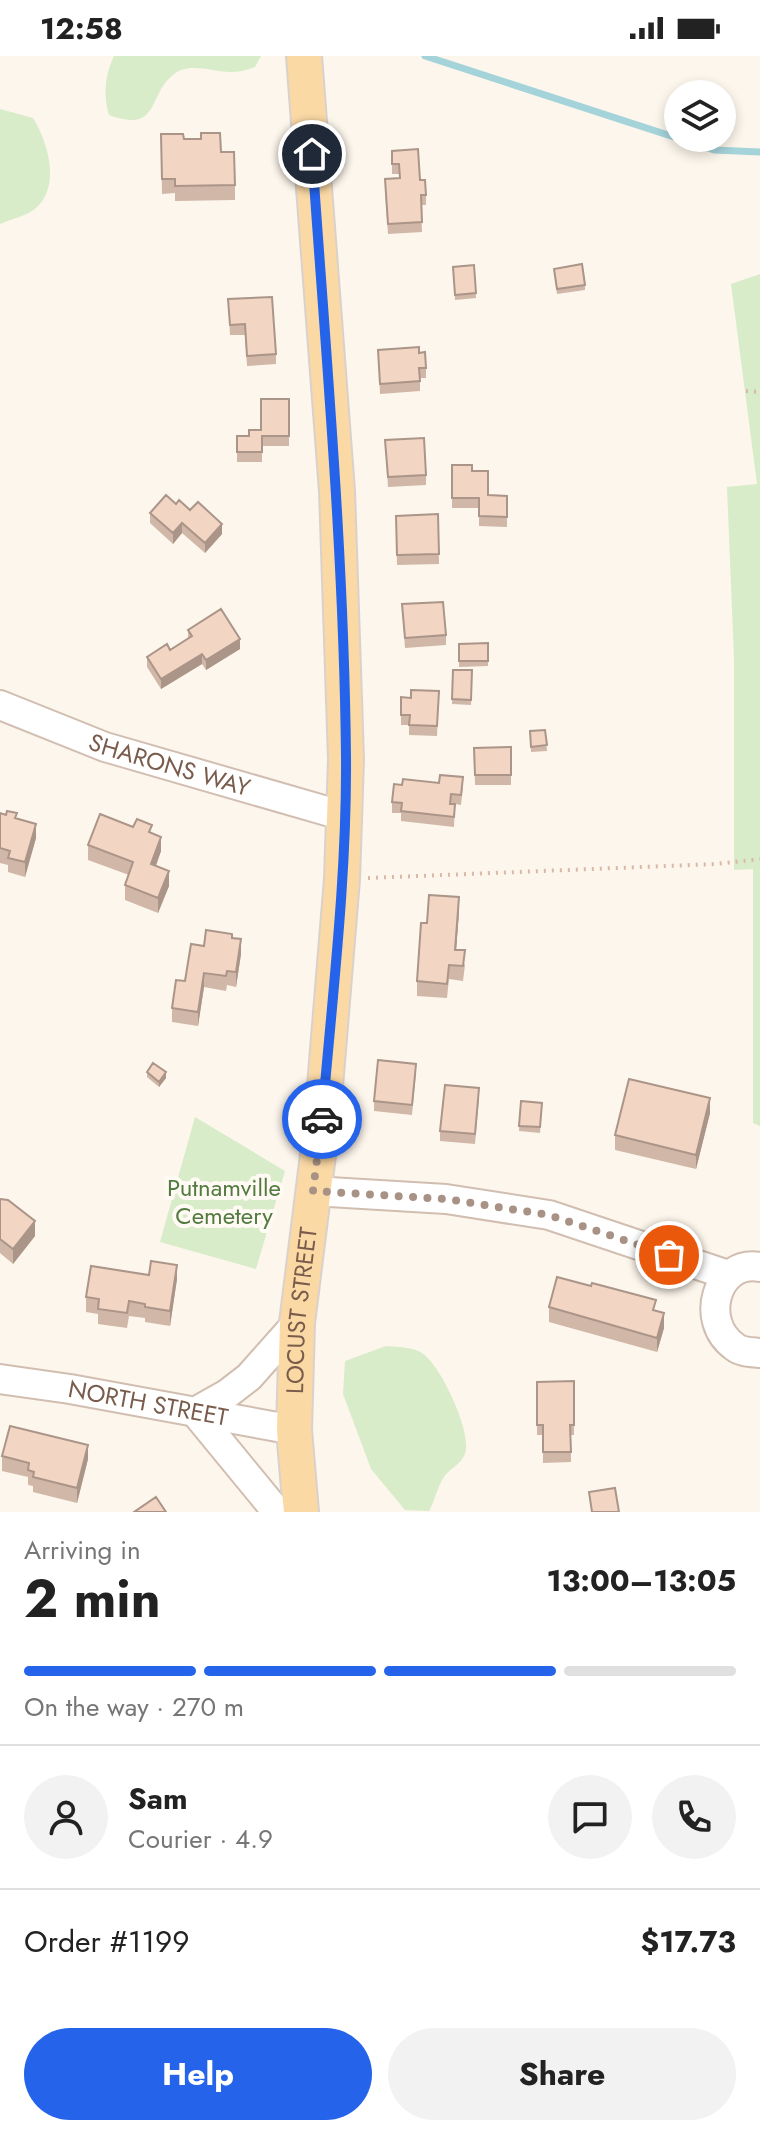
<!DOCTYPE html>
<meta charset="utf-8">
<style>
:root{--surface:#fff;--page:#f2f2f2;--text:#222;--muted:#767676;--line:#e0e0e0;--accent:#2563eb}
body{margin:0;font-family:Jost,sans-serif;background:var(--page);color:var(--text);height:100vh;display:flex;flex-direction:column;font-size:30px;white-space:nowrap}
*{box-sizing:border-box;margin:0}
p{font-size:26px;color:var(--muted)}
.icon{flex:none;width:44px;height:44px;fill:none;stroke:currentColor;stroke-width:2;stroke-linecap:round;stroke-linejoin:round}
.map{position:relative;height:1456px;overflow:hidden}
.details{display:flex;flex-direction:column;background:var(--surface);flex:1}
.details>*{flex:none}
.controls{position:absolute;left:664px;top:24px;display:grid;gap:16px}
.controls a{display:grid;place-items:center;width:72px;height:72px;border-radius:50%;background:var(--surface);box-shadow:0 4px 12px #0003;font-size:40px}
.pin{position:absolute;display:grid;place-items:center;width:68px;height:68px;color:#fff;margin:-34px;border:4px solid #fff;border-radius:50%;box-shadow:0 2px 8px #0007}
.courier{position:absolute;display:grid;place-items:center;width:80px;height:80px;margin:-40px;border:6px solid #2563eb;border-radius:50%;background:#fff;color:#222;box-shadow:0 2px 10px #0007}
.headline em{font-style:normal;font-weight:700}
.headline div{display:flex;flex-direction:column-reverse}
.headline{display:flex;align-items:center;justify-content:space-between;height:136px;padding:0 24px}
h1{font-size:52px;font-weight:700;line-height:60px}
.bar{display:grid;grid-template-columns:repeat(4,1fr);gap:12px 8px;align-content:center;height:96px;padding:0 24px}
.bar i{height:10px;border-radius:6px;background:var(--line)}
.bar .active{background:var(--accent)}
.bar p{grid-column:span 4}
.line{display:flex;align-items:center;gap:20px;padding:0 24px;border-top:2px solid var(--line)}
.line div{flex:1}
.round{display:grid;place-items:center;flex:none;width:84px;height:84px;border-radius:42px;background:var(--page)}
.cta{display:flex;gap:16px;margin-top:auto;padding:16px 24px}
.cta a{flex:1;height:92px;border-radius:48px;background:var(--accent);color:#fff;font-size:32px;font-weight:700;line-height:92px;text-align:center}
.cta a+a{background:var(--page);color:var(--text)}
.status{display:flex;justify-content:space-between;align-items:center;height:56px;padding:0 40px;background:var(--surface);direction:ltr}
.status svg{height:22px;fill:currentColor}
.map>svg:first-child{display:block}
.green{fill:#d8ecc9}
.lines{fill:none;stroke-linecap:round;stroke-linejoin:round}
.stream{stroke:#a5d3da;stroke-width:7}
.minor-casing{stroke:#d1beb0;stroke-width:32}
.major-casing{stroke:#dad1cd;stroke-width:38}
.path{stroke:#d9b8a5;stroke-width:4;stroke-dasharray:2 6;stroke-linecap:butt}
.minor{stroke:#fff;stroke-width:28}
.major{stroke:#fbd9a5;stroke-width:34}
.wall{fill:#d1b7a8}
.shaded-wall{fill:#aa9588}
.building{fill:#f3d5c3;stroke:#aa9588;stroke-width:2}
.done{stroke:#a89285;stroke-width:8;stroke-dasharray:0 14.4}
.route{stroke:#2563eb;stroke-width:10}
.labels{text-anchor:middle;stroke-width:8;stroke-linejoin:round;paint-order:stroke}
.street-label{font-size:24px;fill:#7a5c4d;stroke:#fffaf3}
.park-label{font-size:24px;fill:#537a41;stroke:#fffaf3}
</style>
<div class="status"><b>12:58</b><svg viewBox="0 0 49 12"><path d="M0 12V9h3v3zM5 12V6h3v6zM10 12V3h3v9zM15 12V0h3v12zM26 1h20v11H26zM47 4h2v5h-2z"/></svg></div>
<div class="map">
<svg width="760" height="1456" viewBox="0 0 760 1456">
<rect width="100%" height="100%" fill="#fdf6ec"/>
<path class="green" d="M114 0H261L255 11C247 14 239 16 230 16 212 16 191 6 174 18 147 38 161 78 109 59 103 39 105 19 114 0Z
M0 53 33 62C48 86 61 130 36 152 27 160 11 163 0 168Z
M760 218V1070L753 1067V813L734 814V603L727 431 757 428 731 228Z
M195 1061 285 1115 256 1213 160 1186Z
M386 1290C397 1291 414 1291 422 1297 441 1310 468 1369 466 1392 465 1407 451 1411 444 1421 437 1431 435 1445 429 1455L405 1454 371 1413 343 1338 345 1305Z"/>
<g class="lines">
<path class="stream" d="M425 0 714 94 760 96"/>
<g class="minor-casing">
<g id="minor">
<path id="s1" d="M0 649 105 691 344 760"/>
<path d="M313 1135 446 1143 549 1159 728 1219"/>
<path d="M760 1211C717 1203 698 1265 735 1291 741 1296 752 1296 760 1297"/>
<path id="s2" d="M0 1323 70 1333 294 1374"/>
<path d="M277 1456 195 1356 227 1338 249 1321 297 1267"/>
</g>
</g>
<g class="major-casing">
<g id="major">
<path id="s3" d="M301 1456 294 1374 297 1267 322 1067 342 823 346 703 337 435 304 0"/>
</g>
</g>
<path class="path" d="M746 335 760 336
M368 822 716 808 760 803"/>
<use href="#minor" class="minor"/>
<use href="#major" class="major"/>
</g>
<path class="wall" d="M161 78 184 83 221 96 235 129V144L175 145V137L162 138Z
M392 95 420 124 426 139V149H421L422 176 388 178 385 133 399 122V118H392Z
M474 209 476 242 455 244 453 211Z
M554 213 585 229V234L557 238Z
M228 243 276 298V308L247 310 245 279H230Z
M378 294 419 297 426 312V322H420V335L380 338Z
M289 343V390H262V406H237V380H249L261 374Z
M385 384 426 419V429L388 431Z
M452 409 472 415 488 439 507 440V471L479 470V452H452Z
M190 454 222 478 205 497 182 477 173 488 150 467V457Z
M438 458 439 508 397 509 396 460Z
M402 548 446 579V589L405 592Z
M188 574 240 593 206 614 202 608 161 633 147 611V601L170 594 188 583Z
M488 587V610L459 611V588Z
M453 614H472L471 649 452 648Z
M439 635 437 680 409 679V669H401V641L411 642Z
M545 674 547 695 531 696 530 675Z
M511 691V729H475L474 692Z
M439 727 463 731 461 749 455 748 454 771 401 765V757H392V746L402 729Z
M0 757 17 762 36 782 25 821 8 816V809L0 807Z
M133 771 152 777 161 795 156 810 169 830 158 857 125 844V829L129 819 88 804V789Z
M459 856 456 894 465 909 463 925 449 923 447 942 417 940V925L427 867Z
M232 882 241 898 236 931 227 929 226 935 204 931 198 970 172 966V952L204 890Z
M147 1016 166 1022 159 1031 147 1021Z
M416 1018 412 1059 374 1055V1045Z
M479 1042 475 1088 440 1085V1075Z
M521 1045 542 1047 540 1077 519 1075Z
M710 1057 696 1113 615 1094V1079Z
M0 1143 35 1180 13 1208 0 1197Z
M177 1223 170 1270 145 1266V1262L129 1260 127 1272 98 1268V1258L86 1256V1241Z
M549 1251 656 1255 664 1272 657 1296 549 1266Z
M574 1325V1379H571V1406L543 1407V1379H537V1326Z
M2 1400 88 1403 77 1447 33 1436V1430L28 1429V1421L2 1415Z"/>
<path class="shaded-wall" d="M182 467V477L173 488V477Z
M222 468V478L205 497V487Z
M240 583V593L206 614V604Z
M202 598V608L161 633V623Z
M36 768V782L25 821V806Z
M161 781V795L151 823V808Z
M169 815V830L158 857V842Z
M459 841V856L455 908V894Z
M241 883V898L236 931V916Z
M204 917V931L198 970V956Z
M166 1016V1022L159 1031V1026Z
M710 1042V1057L696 1113V1099Z
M35 1165V1180L13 1208V1193Z
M177 1209V1223L170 1270V1255Z
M664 1257V1272L657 1296V1282Z
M88 1389V1403L77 1447V1432Z"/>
<path class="building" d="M201 77H220L221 96H234L235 129 175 130V123H162L161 78H183L184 83H201Z
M418 93 420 124H425L426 139H421L422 166 388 168 385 123 400 122 399 108H392V95Z
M582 208 585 229 557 233 554 213Z
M474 209 476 237 455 239 453 211Z
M272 241 276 298 247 300 245 268 230 269 228 243Z
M419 291V297L425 296 426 312H419L420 325 380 328 378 294Z
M261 343H289V380H262V396H237V380H249V374H261Z
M424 382 426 419 388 421 385 384Z
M452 409H472V415H488V439L507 440V461L479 460V442H452Z
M166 439 176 448 179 444 190 454 198 446 222 468 205 487 182 467 173 477 150 457Z
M438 458 439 498 397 499 396 460Z
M443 546 446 579 405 582 402 548Z
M221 553 240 583 206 604 202 598 161 623 147 601 167 588 170 594 192 580 188 574Z
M488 587V605H459V588Z
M453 614H472L471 644 452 643Z
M411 634 439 635 437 670 409 669 410 659H401V641L411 642Z
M545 674 547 689 531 691 530 675Z
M511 691V719H475L474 692Z
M440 719 463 721 461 739 451 738 450 748H455L454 761 401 755 402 747 392 746 394 728 402 729 403 723 439 727Z
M7 755 17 757 15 762 36 768 25 806 8 802 10 795 0 792V757L6 759Z
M100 758 133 771 137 763 152 769 149 776 161 781 151 808 169 815 158 842 125 829 133 806 88 789Z
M429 839 459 841 455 894H465L463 910 449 909 447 928 417 925 421 867H427Z
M206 874 232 878V882L241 883 236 916 227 915 226 920 204 917 198 956 172 952 176 924 185 925 191 888 204 890Z
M378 1004 416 1008 412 1049 374 1045Z
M153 1007 166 1016 159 1026 147 1016Z
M629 1023 710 1042 696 1099 615 1079Z
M445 1029 479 1032 475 1078 440 1075Z
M521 1045 542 1047 540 1071 519 1070Z
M0 1143 8 1144 35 1165 13 1193 0 1183Z
M151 1205 177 1209 170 1255 145 1251V1248L129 1245 127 1257 98 1253 99 1243 86 1241 91 1210 149 1219Z
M557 1221 591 1230 592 1227 656 1244 653 1254 664 1257 657 1282 549 1251Z
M574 1325V1369H570L571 1396H543V1369H537V1326Z
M10 1370 88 1389 77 1432 33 1421 34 1416 28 1414 29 1407 2 1400Z
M615 1432 619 1456H592L589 1436Z
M156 1441 166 1456H134Z"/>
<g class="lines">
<path class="done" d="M322 1063 313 1135 446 1143 549 1159 669 1199"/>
<path class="route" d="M312 98C326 299 344 499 346 701 347 821 332 943 322 1063"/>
</g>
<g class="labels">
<g class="street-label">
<text dy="8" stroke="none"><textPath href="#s1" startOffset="180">SHARONS WAY</textPath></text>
<text dy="8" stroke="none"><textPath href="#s3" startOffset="202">LOCUST STREET</textPath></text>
<text dy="8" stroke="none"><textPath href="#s2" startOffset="150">NORTH STREET</textPath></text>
</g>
<g class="park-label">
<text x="224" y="1140">Putnamville<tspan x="224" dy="28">Cemetery</tspan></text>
</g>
</g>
</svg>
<div class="controls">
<a><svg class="icon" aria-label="layers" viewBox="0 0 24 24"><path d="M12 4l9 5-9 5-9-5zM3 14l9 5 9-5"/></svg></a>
</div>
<div class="pin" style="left:669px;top:1199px;background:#ea580c"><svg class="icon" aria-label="bag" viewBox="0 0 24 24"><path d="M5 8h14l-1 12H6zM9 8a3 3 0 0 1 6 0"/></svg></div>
<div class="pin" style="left:312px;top:98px;background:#1f2937"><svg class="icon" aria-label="home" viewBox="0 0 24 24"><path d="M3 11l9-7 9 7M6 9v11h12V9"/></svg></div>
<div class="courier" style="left:322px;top:1063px"><svg class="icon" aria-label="car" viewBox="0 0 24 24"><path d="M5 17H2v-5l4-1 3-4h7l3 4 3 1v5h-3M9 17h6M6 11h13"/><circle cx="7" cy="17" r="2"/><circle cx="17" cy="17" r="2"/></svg></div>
</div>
<section class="details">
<div class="headline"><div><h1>2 min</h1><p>Arriving in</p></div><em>13:00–13:05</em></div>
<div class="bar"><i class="active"></i><i class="active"></i><i class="active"></i><i></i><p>On the way · 270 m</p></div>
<div class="line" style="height:144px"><a class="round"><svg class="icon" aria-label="person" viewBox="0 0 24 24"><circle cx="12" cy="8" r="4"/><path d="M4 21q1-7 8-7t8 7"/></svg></a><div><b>Sam</b><p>Courier · 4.9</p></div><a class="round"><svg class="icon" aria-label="chat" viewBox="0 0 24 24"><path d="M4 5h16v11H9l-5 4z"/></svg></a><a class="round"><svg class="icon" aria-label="phone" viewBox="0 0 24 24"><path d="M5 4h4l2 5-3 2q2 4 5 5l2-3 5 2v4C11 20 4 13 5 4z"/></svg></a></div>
<div class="line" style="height:104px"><div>Order #1199</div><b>$17.73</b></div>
<div class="cta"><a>Help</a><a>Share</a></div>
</section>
